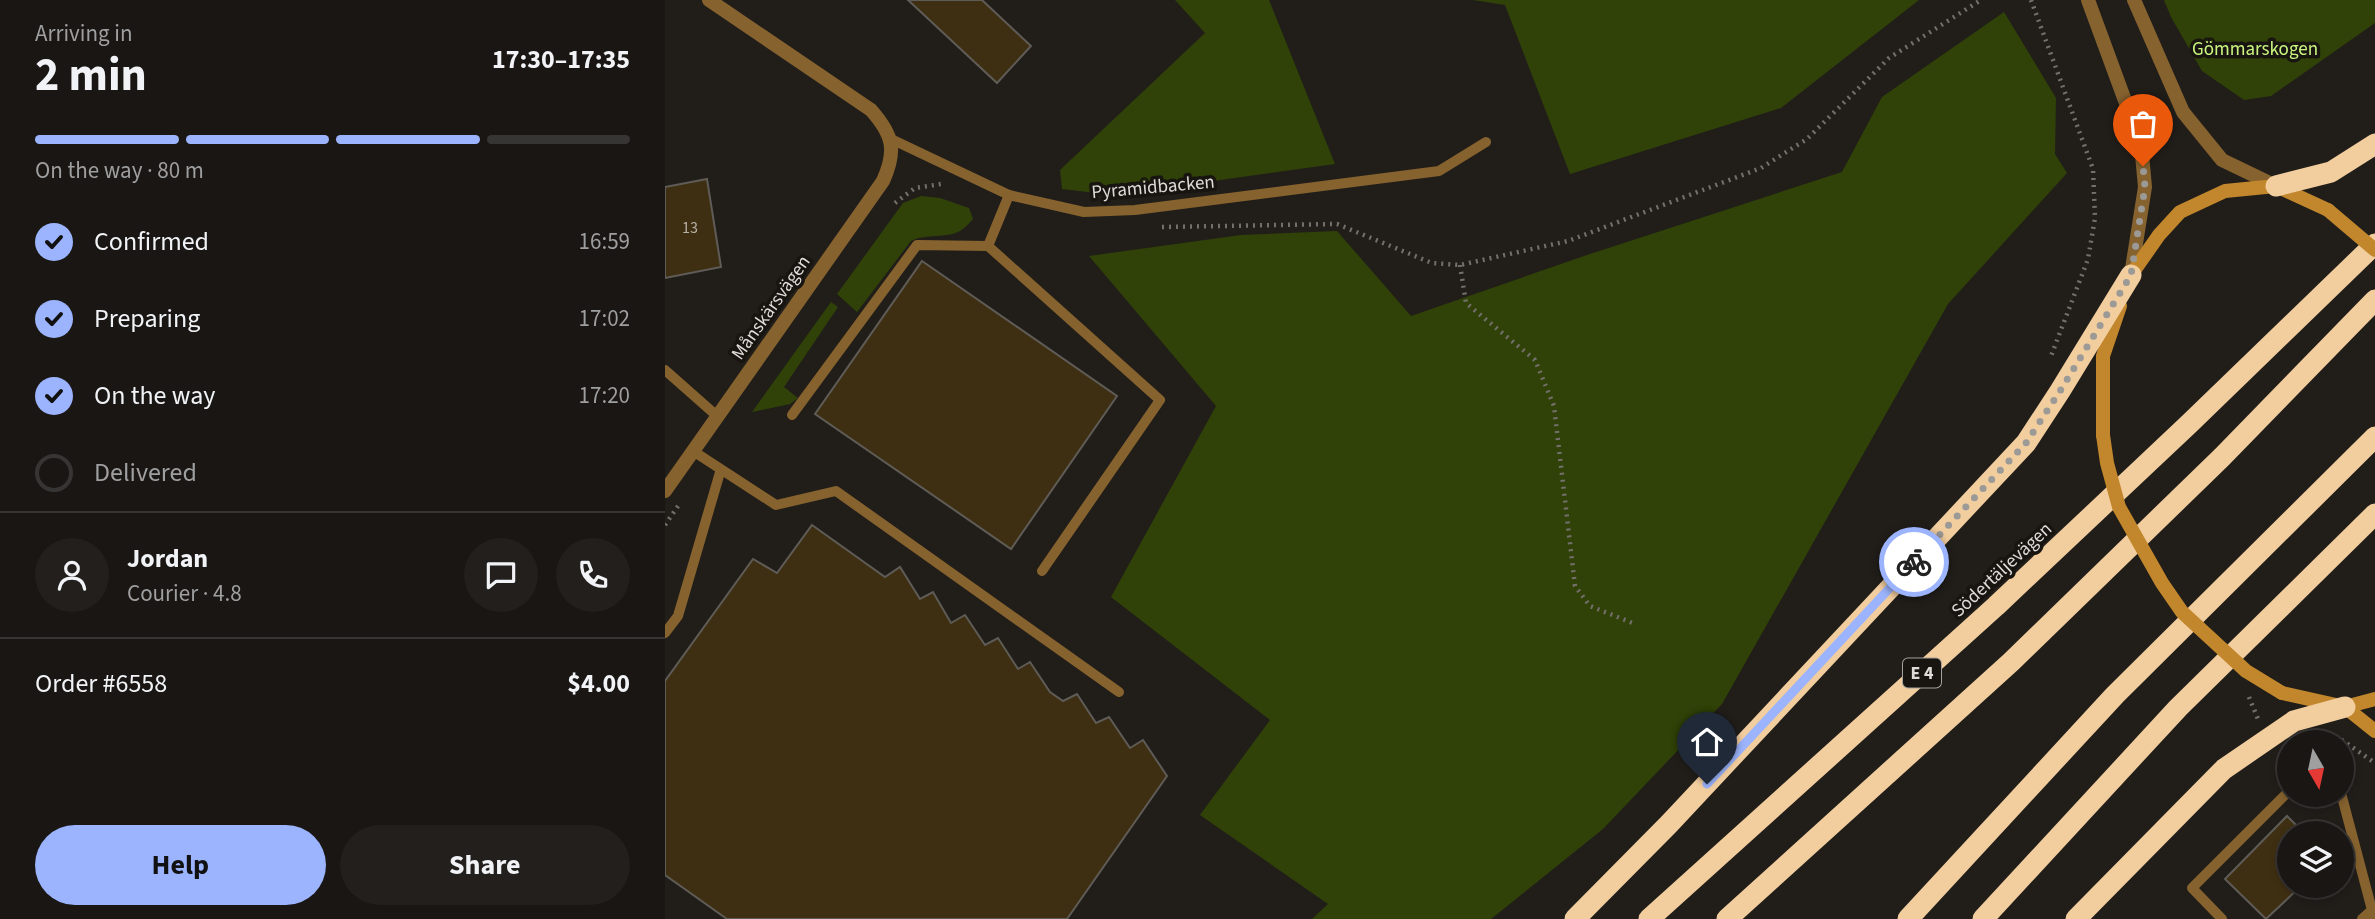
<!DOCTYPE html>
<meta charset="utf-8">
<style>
:root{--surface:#191614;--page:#221f1d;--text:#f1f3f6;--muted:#9f9fa0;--line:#373534;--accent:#9cb4fd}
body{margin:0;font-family:"Source Sans 3",sans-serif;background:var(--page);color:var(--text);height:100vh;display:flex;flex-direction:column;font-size:26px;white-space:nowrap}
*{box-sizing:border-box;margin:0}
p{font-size:23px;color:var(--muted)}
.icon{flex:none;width:38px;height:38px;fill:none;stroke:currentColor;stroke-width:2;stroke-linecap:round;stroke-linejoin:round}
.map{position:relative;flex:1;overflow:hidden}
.panel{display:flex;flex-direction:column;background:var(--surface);width:665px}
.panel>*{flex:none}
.needle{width:46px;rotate:171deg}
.buttons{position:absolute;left:1612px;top:730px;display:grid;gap:14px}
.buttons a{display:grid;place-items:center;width:77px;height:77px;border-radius:50%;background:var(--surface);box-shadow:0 4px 10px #0003,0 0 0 2px var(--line);font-size:35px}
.pin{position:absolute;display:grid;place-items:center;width:60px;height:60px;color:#fff;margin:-72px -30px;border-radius:50% 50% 50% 0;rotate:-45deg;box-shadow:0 0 7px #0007}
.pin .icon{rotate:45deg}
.courier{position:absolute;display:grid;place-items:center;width:70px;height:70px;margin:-35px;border:5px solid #9cb4fd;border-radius:50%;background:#fff;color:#222;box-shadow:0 2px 9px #0007}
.headline em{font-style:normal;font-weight:700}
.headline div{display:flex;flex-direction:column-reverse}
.headline{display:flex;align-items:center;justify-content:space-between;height:119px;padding:0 35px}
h1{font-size:46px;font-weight:700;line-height:52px}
.bar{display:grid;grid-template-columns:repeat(4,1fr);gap:10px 7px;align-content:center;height:84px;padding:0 35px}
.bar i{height:9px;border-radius:5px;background:var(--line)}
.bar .active{background:var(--accent)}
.bar p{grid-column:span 4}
.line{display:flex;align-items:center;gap:18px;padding:0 35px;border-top:2px solid var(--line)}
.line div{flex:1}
.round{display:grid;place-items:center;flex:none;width:74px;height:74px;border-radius:37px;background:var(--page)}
ol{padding:0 35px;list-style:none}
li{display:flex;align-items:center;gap:21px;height:77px}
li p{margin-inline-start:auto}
li .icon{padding:7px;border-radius:50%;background:var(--accent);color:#111;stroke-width:4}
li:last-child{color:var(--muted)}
li i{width:38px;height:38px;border:4px solid var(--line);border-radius:50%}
.cta{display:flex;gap:14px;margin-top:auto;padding:14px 35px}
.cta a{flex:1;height:80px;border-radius:42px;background:var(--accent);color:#111;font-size:28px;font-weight:700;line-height:80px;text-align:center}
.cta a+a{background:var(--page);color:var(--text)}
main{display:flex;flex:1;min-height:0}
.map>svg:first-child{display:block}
.green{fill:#304207}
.building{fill:#3f2f12;stroke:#5f5c57;stroke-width:2}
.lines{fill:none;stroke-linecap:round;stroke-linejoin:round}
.path{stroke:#73706c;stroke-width:4.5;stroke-dasharray:2 5;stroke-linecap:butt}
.service{stroke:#86622e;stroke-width:10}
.minor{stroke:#86622e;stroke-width:14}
.tertiary{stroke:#86622e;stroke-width:14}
.secondary{stroke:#c2872c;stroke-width:14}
.motorway{stroke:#f2cd9e;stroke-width:21}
.path-bridge{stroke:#73706c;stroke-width:4.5;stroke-dasharray:2 5;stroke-linecap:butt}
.secondary-bridge{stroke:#c2872c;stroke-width:14}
.done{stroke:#9c9a96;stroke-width:7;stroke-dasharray:0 12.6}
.route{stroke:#9cb4fd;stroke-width:9}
.labels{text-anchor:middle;stroke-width:7;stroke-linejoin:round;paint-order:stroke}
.number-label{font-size:16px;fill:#b6b1a7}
.shield{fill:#181511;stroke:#a3a09d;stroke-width:2}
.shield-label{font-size:18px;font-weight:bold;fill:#dedcd9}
.park-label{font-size:19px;fill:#caf67f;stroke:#181511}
.street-label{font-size:19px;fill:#dedcd9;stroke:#181511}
</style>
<main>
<section class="panel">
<div class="headline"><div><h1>2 min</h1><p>Arriving in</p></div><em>17:30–17:35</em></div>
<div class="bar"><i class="active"></i><i class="active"></i><i class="active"></i><i></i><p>On the way · 80 m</p></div>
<ol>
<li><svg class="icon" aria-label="check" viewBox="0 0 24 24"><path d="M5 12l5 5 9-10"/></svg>Confirmed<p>16:59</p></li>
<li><svg class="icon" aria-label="check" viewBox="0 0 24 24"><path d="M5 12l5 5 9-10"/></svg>Preparing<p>17:02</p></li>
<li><svg class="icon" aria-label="check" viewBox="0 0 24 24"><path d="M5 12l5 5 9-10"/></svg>On the way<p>17:20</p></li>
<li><i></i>Delivered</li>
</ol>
<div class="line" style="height:126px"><a class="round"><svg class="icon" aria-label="person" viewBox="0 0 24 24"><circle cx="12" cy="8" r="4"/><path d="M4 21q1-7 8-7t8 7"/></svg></a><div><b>Jordan</b><p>Courier · 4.8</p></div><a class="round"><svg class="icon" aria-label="chat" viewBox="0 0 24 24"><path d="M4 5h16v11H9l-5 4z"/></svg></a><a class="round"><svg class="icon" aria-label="phone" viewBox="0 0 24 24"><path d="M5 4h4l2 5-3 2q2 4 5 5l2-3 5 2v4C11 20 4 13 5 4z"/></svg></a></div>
<div class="line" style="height:91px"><div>Order #6558</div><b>$4.00</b></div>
<div class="cta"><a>Help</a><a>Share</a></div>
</section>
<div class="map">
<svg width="1710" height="919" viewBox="0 0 1710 919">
<rect width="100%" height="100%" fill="#211e1a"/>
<path class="green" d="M510 0H604L670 164 448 195 397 189 395 170 540 33Z
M808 0H1254L1116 108 905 174 840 5Z
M1499 0H1710V23L1606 96 1579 100 1537 71 1506 17Z
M1339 12 1391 98 1390 154 1402 173 1283 304 1057 704 938 829 826 919H647L663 904 535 815 605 720 446 597 551 406 424 256 576 235 672 231 746 316 922 255 1177 172 1217 97Z
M256 196 275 198 304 208 308 219C304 223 300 228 295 231 280 239 262 233 246 241L192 312 172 294 238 203Z
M166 302 173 307 119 387 133 398 125 404 87 412Z"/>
<path class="building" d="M243 0H317L366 46 332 83Z
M42 179 56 267 0 278V187Z
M257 261 452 396 346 549 150 414Z
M147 525 220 577 235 567 255 599 268 592 286 623 300 615 320 645 333 638 353 669 365 662 385 692 398 701 412 694 431 723 444 717 465 748 478 740 502 776 402 919H62L0 875V681L88 559 112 573Z
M1622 816 1639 833H1624V886H1636L1601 919 1560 879Z"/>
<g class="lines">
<path class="path" d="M1366 0 1428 169 1430 218 1423 259 1386 356
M230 203 250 188 276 184
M497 227 672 224 767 263 795 265 903 241 1096 168 1142 139 1224 58 1316 0
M795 265 801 303 870 360 889 406 910 586 925 606 970 624
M0 525 13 506
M1663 738H1674L1710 763"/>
<path class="service" d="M226 139 344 195 419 212 470 210 774 171 821 142
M323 246 344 195
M0 370 52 416
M127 415 252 245 323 246 495 400 377 571
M28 451 111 505 171 491 454 692
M0 633 13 616 56 469
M1676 793 1707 910
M1557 919 1527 888 1624 791
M1697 919 1707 910 1710 919"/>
<path class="minor" d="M0 491 218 181C232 150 228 135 206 110L44 0"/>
<path class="tertiary" d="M1423 0 1476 144 1480 187 1466 275
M1469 0 1518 112 1557 160 1611 186"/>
<path class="secondary" d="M1463 283 1466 275 1494 235 1515 212 1560 191 1611 186 1663 210
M1438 435V356L1455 306
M1617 693 1680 707 1710 699
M1680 707 1710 731"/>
<path class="motorway" d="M1611 186 1666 172 1710 144
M910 919 1004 824 1361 443 1395 391 1466 275
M984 919 1331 606 1525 423 1710 244
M1062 919 1346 662 1557 457 1710 300
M1243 919 1450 695 1710 437
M1318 919 1513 708 1710 514
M1411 919 1559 769 1629 721 1680 707"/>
<path class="path-bridge" d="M1584 697 1593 719"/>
<path class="secondary-bridge" d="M1663 210 1710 250
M1438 435 1442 463 1454 507 1497 583 1517 612 1581 671 1617 693"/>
</g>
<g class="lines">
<path class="done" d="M1249 562 1361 443 1395 391 1466 275 1480 187 1478 166"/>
<path class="route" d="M1042 784 1249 562"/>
</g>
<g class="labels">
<g class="number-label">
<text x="25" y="233">13</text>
</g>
<rect class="shield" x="1238" y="658.5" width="38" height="29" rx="5"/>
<g class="shield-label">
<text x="1257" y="679">E 4</text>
</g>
<g class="park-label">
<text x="1590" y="55">Gömmarskogen</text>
</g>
<g class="street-label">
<text transform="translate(488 186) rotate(-5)" y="7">Pyramidbacken</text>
<text transform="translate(105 307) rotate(-55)" y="7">Månskärsvägen</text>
<text transform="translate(1336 569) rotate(-43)" y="7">Södertäljevägen</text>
</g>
</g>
</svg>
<div class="buttons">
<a><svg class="needle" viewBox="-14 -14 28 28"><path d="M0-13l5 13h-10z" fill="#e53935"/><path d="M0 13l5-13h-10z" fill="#9f9fa0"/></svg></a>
<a><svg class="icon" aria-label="layers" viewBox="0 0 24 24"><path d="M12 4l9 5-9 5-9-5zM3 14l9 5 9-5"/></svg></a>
</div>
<div class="pin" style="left:1478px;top:166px;background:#ea580c"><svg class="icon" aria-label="bag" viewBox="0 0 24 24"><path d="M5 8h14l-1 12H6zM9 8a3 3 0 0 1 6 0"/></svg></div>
<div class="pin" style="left:1042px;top:784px;background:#1f2937"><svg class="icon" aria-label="home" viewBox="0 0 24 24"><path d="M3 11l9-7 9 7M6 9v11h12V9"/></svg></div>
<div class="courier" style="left:1249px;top:562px"><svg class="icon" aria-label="bike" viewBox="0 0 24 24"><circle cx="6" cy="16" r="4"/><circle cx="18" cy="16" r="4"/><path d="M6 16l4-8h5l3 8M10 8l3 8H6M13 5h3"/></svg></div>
</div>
</main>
